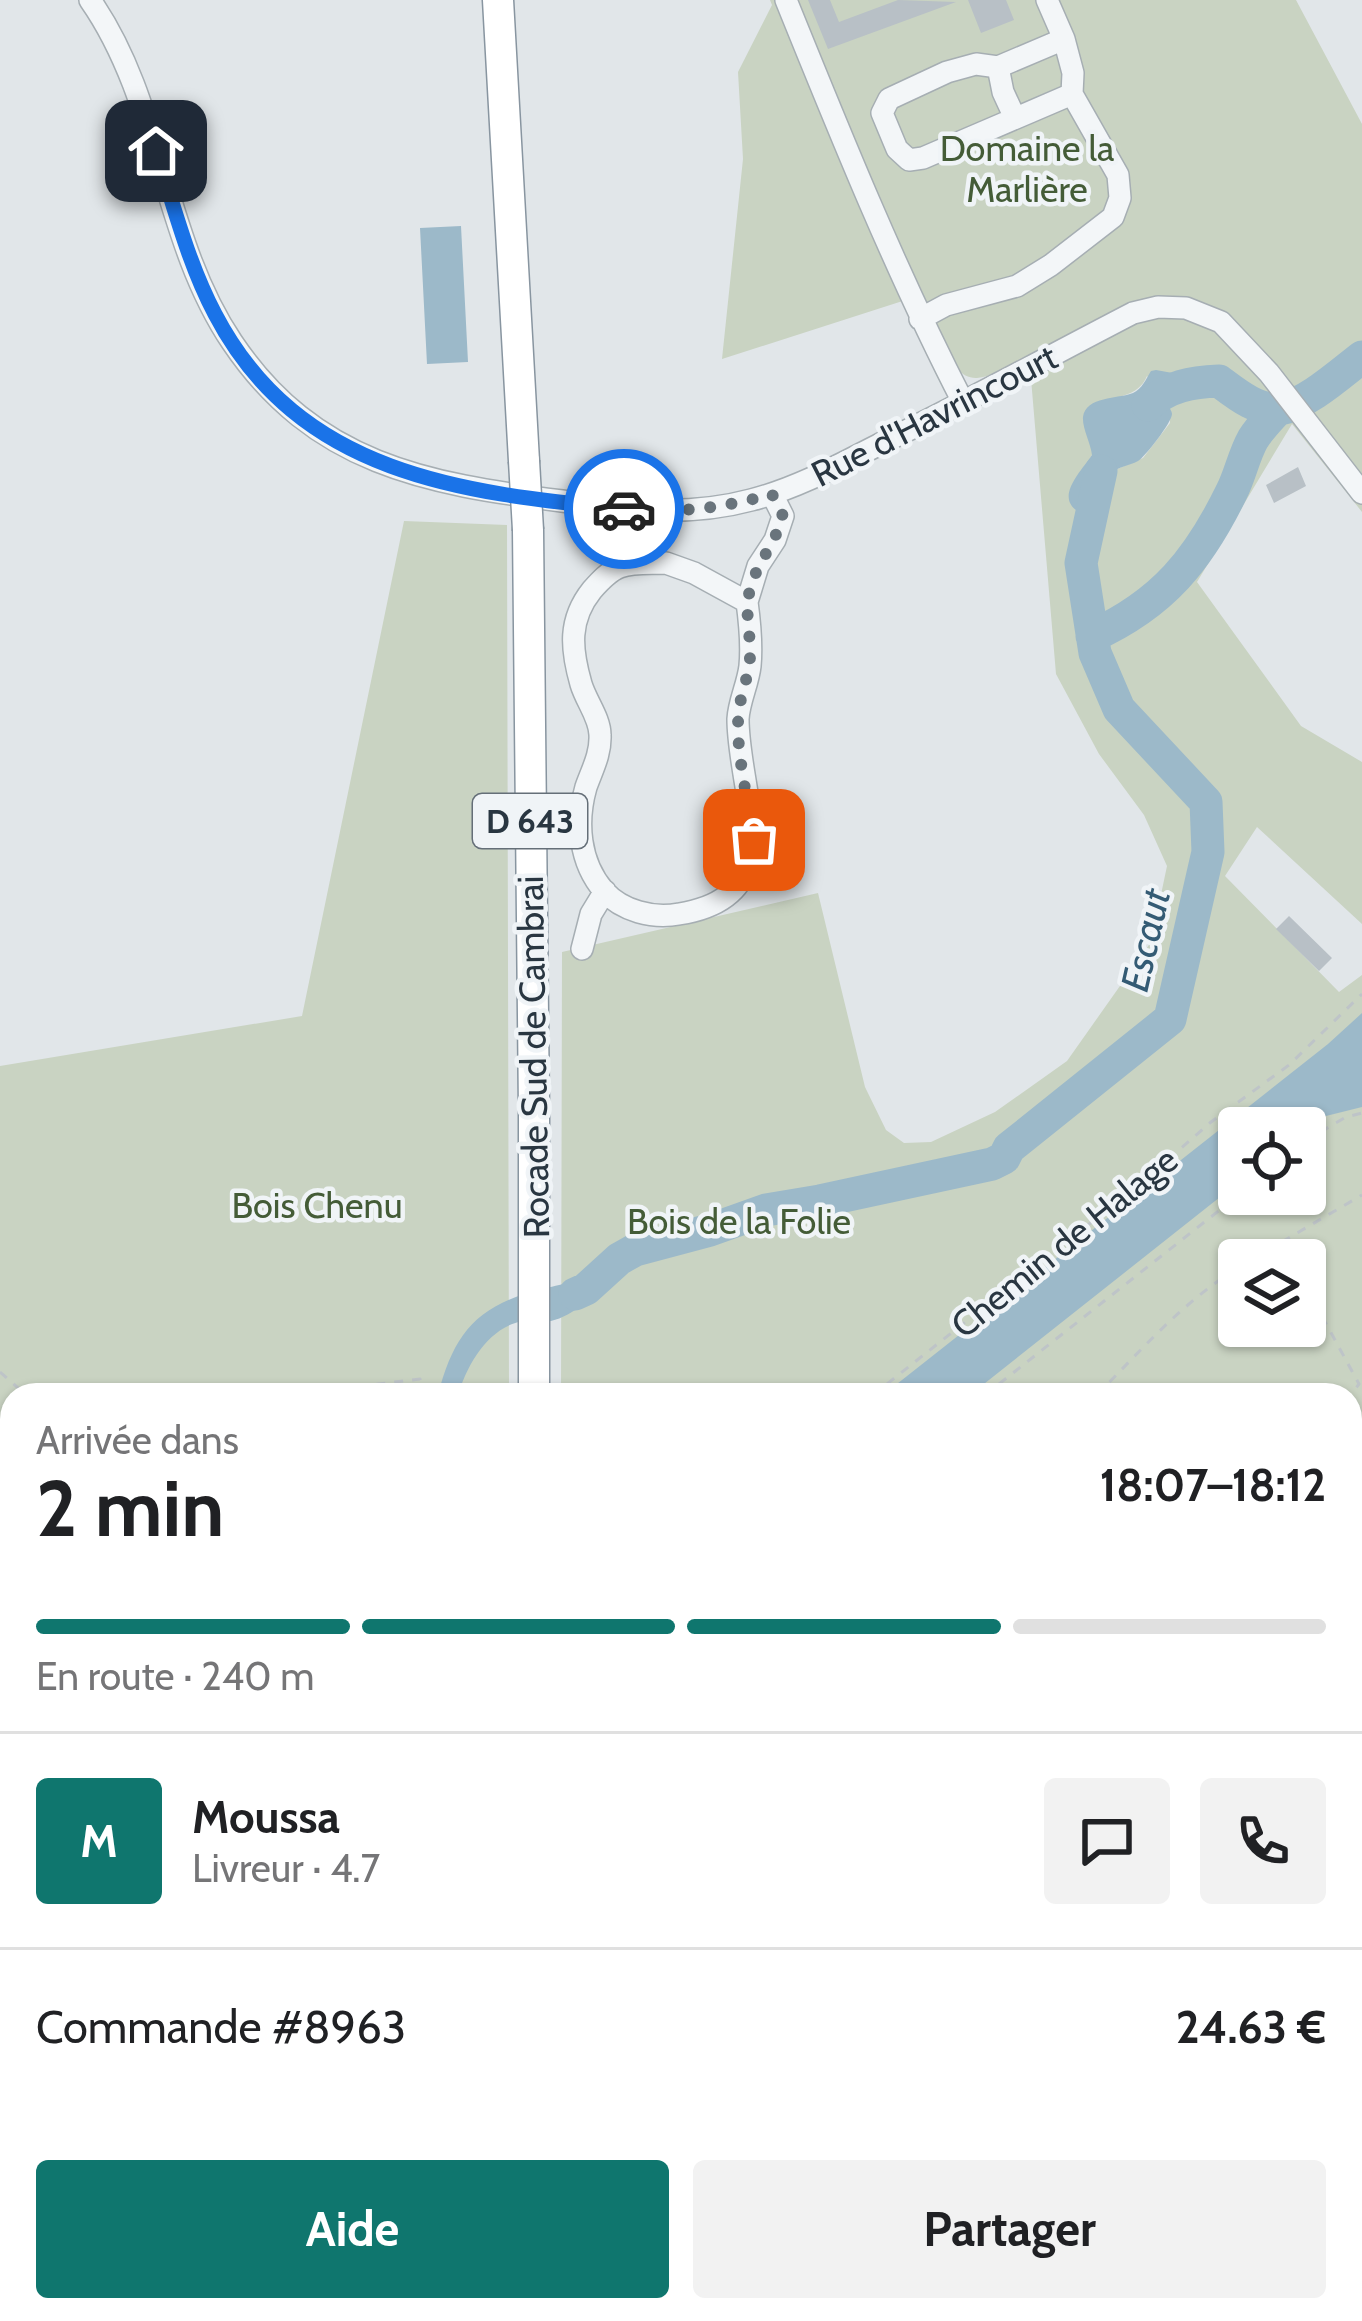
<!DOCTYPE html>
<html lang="fr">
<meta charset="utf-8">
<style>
:root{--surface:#fff;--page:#f2f2f2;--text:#202124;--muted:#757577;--line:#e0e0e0;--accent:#0f766e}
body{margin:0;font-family:Cabin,sans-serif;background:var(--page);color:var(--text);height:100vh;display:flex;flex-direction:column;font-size:45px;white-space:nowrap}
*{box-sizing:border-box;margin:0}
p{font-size:39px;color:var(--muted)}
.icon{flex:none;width:66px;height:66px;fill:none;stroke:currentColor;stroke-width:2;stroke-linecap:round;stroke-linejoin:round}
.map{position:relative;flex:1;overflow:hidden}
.side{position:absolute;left:0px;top:1383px;width:1362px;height:939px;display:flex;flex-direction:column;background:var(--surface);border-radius:36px 36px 0 0;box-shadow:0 3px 9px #0004}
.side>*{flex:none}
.buttons{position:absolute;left:1218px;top:1107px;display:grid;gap:24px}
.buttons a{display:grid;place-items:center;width:108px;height:108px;border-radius:12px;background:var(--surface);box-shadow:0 3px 9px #0004;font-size:60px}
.pin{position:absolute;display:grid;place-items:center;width:102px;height:102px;color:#fff;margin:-51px;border-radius:24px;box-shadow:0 6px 18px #0006}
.courier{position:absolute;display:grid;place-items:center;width:120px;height:120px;margin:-60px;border:9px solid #1a73e8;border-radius:50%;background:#fff;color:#222;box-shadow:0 3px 15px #0007}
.head em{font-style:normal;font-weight:700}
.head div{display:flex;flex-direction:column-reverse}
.head{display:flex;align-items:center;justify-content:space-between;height:204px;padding:0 36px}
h1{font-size:78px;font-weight:700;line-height:90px}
.bar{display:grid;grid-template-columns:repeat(4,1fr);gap:18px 12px;align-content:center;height:144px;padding:0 36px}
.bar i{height:15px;border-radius:9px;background:var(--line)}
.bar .selected{background:var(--accent)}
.bar p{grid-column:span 4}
.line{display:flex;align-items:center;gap:30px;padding:0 36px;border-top:3px solid var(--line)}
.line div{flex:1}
.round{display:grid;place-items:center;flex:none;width:126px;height:126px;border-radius:12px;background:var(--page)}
.action{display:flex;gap:24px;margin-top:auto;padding:24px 36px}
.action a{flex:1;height:138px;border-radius:12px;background:var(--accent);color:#fff;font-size:48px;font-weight:700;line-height:138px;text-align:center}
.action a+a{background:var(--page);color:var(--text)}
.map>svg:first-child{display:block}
.green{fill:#c9d3c2;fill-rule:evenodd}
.water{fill:#9cb9c9}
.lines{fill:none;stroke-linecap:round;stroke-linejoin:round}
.river{stroke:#9cb9c9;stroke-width:33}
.building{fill:#b8c0c6}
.minor-casing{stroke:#a6aeb3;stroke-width:24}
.highway-casing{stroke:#8895a0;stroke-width:33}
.path{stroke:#bec4c8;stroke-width:3;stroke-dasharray:9 9;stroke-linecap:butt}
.minor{stroke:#f3f6f8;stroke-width:21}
.highway{stroke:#fff;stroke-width:30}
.highway-bridge-casing{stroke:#8895a0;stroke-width:33;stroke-linecap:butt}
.highway-bridge{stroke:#fff;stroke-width:30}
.done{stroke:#69747c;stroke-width:12;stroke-dasharray:0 21.6}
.route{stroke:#1a73e8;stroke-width:15}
.labels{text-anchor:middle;stroke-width:9;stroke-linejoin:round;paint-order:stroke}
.shield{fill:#f0f4f7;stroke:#656f78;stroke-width:3}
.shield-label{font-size:33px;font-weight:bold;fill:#293641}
.park-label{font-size:36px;fill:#445c37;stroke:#f0f4f7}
.street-label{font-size:36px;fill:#293641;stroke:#f0f4f7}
.water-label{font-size:39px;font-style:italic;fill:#345b74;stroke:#f0f4f7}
</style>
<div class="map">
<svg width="1362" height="2321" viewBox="0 0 1362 2321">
<rect width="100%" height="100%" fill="#e1e6e9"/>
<path class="green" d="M770 0H1296L1362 124V512L1292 424 1197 582 1301 726 1362 762V924L1257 827 1225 876 1339 992 1362 975V2321H515L517 2310H1350V1395H561L562 952 818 893 865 1087 886 1130 904 1143 931 1142 995 1112 1067 1061 1151 942 1167 866 1144 815 1099 754 1056 674 1029 355C1013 362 994 377 977 378 949 380 927 318 915 297L722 359 743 159 738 72 772 5ZM1147 376 1170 403V423L1143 458 1117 469 1108 476 1079 514C1059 491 1080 475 1092 455L1093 404C1114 396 1138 398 1147 376ZM1239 1128H1305V1194H1239ZM1239 1260H1305V1326H1239Z
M404 521 507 525 509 1395H12V2059L0 2068V1066L302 1016Z
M12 2158V2310H464L462 2321H0V2168Z"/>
<path class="water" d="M461 226 468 362 427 364 420 228Z
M1156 370 1178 374 1186 380C1188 396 1179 396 1168 405 1169 408 1172 411 1172 414 1172 422 1145 457 1138 461 1129 466 1118 466 1111 474 1100 487 1105 503 1088 516 1049 503 1079 474 1092 455 1091 444 1082 428 1083 417 1086 396 1118 399 1133 393 1142 389 1146 379 1151 371Z
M1362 1013V1107L1326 1116 1305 1132V1128H1239V1182L970 1395H883L1328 1044Z
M599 1259 614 1280C597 1294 573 1316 551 1321 542 1322 532 1320 523 1321 488 1327 467 1365 458 1395H438C453 1337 474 1308 534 1291 568 1282 574 1286 599 1259Z
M12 1836V1877L0 1955V1851Z
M12 2085V2158L0 2168V2095Z"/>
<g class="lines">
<path class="river" d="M1148 405C1168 386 1192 382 1219 381 1235 393 1258 412 1280 409 1307 404 1341 373 1362 357
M1092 636C1163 604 1199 559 1232 491 1240 475 1244 455 1253 439 1259 429 1269 419 1277 410
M575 1294 586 1289 619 1259 635 1250 710 1230 766 1210 820 1201 992 1164 1004 1158 1009 1148 1170 1019 1208 852 1206 802 1119 709 1095 653 1081 563 1101 471"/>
</g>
<path class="building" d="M808 0H830L839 22 898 0 956 2 828 49Z
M968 0H1006L1014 20 981 33Z
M1298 467 1306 486 1274 503 1266 485Z
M1289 916 1332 958 1319 971 1276 929Z"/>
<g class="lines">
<g class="minor-casing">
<path id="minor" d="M90 0C162 103 162 238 232 342 314 464 426 484 562 501 626 510 688 517 751 500 798 488 841 464 884 442 968 401 1050 356 1133 313L1158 307 1186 308 1221 322 1269 373 1362 493
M786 0C841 136 896 272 963 402
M1064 39 1073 73 1072 94
M998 67 1003 92 1015 118
M920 319 946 305 1017 286 1051 265 1113 217 1120 198 1118 175 1072 94 923 158 909 160 897 149 882 113 889 99 947 72 976 64 998 67 1064 39 1047 0
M666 563 694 573 747 602C750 624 752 645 750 666 748 684 739 701 738 719 738 795 793 896 679 914 653 919 622 911 604 891 579 862 576 822 586 787 592 770 601 754 600 735 600 718 586 701 581 684 571 649 568 620 592 590 600 581 609 571 620 567 633 562 652 564 666 563Z
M747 602 758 566 775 540 783 516 772 494
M582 949 591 914 605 891"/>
</g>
<g class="highway-casing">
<path id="highway" d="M498 0 524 461
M528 530 534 1113V1395
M484 2321 486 2310"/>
</g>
<path class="path" d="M1305 1141 1346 1117 1362 1113
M1281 1242 1291 1260
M1251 1260 1362 1195
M1305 1285 1359 1384 1350 1396
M0 1372 26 1395
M287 1395 420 1379 421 1395
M873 1395 1146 1179 1211 1122 1289 1065 1362 994
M985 1395 1240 1194
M1097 1395C1142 1349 1184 1301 1239 1267
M1350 1803 1362 1823
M0 1830 12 1819
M1350 2043 1362 2045
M0 2080 12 2070
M889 2310 902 2321
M822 2321 833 2310"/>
<use href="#minor" class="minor"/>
<use href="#highway" class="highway"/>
<g class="highway-bridge-casing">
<path id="highway-bridge" d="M524 461 528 530"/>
</g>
<use href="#highway-bridge" class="highway-bridge"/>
</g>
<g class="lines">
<path class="done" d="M624 509C675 514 723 508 772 494L783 516C775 546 751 569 748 601 746 619 751 638 750 657 749 676 741 692 739 711 734 745 749 805 754 840"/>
<path class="route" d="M156 151C174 206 188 263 215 314 299 475 462 493 624 509"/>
</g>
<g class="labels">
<rect class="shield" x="473" y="794" width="114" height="54" rx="9"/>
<g class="shield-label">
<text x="530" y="833">D 643</text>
</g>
<g class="park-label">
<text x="1027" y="161">Domaine la<tspan x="1027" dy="41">Marlière</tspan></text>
<text x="317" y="1218">Bois Chenu</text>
<text x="739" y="1234">Bois de la Folie</text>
</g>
<g class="street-label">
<text transform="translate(934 415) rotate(-27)" y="13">Rue d'Havrincourt</text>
<text transform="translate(533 1057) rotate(-91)" y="13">Rocade Sud de Cambrai</text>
<text transform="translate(1064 1242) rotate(-39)" y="13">Chemin de Halage</text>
</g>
<g class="water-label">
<text transform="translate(1145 940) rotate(-77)" y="14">Escaut</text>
</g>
</g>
</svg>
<div class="buttons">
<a><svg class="icon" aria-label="locate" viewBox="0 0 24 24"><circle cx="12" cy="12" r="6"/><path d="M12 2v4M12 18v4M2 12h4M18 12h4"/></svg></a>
<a><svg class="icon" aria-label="layers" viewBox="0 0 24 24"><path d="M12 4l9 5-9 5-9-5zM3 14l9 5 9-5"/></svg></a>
</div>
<div class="pin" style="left:754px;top:840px;background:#ea580c"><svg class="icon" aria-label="bag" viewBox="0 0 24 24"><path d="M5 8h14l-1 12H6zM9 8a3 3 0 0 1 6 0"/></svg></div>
<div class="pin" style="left:156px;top:151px;background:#1f2937"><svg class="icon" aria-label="home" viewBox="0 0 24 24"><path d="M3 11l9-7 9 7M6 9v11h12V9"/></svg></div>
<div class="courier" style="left:624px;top:509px"><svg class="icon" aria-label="car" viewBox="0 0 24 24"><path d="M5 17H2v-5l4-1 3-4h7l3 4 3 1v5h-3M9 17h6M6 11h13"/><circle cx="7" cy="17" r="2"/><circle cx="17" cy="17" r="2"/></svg></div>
<section class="side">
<div class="head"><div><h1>2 min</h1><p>Arrivée dans</p></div><em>18:07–18:12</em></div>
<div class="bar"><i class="selected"></i><i class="selected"></i><i class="selected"></i><i></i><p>En route · 240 m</p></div>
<div class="line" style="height:216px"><b class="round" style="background:var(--accent);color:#fff">M</b><div><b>Moussa</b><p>Livreur · 4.7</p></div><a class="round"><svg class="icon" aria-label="chat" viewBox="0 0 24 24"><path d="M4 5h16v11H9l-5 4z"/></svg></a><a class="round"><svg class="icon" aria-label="phone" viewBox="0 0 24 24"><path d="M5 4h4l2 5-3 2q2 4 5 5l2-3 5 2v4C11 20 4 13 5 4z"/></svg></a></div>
<div class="line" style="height:156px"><div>Commande #8963</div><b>24.63 €</b></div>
<div class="action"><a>Aide</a><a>Partager</a></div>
</section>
</div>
